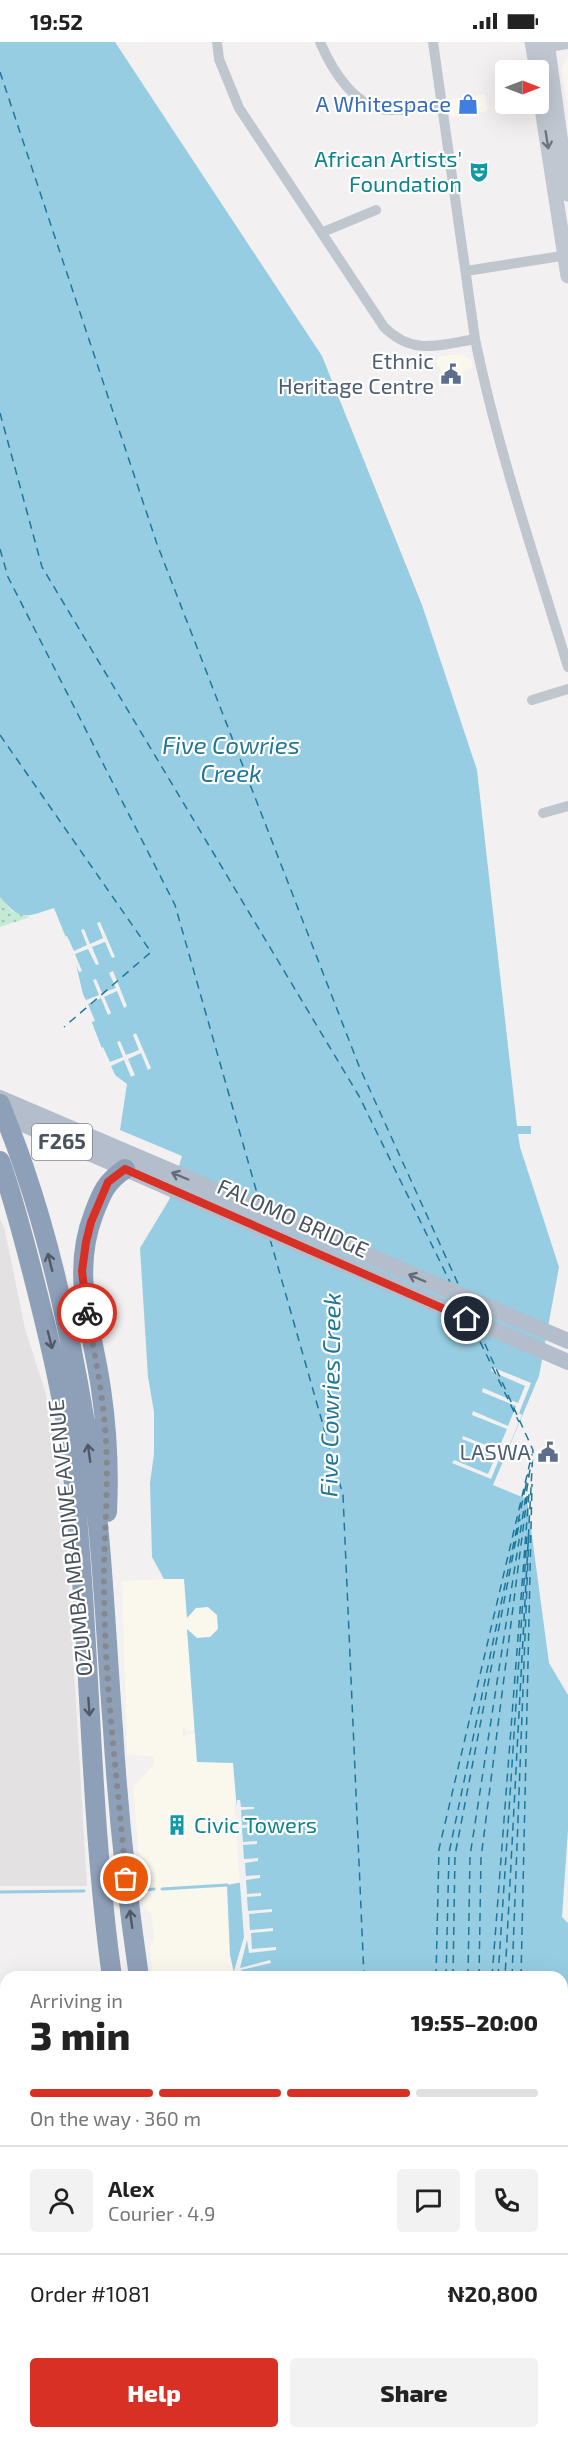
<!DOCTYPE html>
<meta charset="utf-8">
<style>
:root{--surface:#fff;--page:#f2f2f2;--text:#222;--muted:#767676;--line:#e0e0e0;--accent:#d93025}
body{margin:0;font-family:"Exo 2",sans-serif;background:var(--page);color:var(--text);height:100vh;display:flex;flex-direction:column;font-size:22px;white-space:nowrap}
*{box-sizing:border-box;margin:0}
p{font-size:20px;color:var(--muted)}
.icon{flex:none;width:33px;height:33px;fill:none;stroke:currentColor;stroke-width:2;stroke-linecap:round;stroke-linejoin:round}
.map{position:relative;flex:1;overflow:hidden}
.side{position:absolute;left:0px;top:1929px;width:568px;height:468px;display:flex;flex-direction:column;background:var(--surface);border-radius:18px 18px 0 0;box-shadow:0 6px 24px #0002}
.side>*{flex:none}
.needle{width:39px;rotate:90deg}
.tools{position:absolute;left:495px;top:18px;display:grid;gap:12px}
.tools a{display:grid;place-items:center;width:54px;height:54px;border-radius:6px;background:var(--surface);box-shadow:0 6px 24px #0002;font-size:30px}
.pin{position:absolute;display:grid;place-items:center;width:51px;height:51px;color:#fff;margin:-26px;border:3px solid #fff;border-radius:50%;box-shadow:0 2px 6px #0007}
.courier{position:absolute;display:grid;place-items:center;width:60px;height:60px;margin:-30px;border:4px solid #d93025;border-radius:50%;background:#fff;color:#222;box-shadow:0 2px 8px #0007}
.headline em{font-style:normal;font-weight:800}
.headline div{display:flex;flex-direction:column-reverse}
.headline{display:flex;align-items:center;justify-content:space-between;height:102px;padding:0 30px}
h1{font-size:39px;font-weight:800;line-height:45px}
.bar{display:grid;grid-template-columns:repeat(4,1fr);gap:9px 6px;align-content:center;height:72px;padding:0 30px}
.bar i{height:8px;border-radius:4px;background:var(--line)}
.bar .current{background:var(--accent)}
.bar p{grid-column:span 4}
.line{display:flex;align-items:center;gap:15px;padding:0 30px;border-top:2px solid var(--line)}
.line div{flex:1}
.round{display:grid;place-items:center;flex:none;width:63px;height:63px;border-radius:6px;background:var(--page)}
.primary-button{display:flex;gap:12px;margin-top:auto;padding:12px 30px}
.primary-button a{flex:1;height:69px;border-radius:6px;background:var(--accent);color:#fff;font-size:24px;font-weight:800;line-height:69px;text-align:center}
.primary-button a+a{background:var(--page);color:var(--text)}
.status{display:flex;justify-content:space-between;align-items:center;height:42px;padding:0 30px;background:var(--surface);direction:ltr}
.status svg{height:16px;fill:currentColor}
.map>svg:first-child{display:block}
.commercial{fill:#faf7ec}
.education{fill:#e3e1e1}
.park{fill:url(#park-dots)}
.water{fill:#96cde2}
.pier{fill:#f2f0f0}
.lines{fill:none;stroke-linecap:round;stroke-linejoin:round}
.stream{stroke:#96cde2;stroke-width:3}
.ferry{stroke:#1e779a;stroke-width:1.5;stroke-dasharray:8 6;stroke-linecap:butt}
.street{stroke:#c0c6cd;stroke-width:10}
.secondary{stroke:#c0c7d1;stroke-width:15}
.primary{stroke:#b3bdcb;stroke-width:16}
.highway{stroke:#8e9fb8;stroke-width:20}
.oneway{stroke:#6d757e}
.oneway2{stroke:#646d77}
.oneway3{stroke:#515a64}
.done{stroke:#85898f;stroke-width:6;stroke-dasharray:0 10.8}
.route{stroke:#d93025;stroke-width:8}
.labels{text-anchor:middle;stroke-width:4.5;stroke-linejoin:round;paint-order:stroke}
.shield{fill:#fff;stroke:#80868c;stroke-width:1.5}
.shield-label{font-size:21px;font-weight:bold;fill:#4a525b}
.shop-label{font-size:22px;fill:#366cbe;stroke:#fff;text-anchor:end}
.culture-label{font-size:22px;fill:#0d838f;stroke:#fff;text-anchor:end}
.service-label{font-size:22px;fill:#4e5e75;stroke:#fff;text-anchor:end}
.street-label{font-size:22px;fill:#4a525b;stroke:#fff}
.water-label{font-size:24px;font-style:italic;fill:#1e779a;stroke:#fff}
</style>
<div class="status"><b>19:52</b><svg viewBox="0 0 49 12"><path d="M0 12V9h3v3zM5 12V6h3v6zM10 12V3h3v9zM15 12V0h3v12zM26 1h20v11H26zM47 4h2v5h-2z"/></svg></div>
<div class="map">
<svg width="568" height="2397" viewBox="0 0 568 2397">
<defs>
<pattern id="park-dots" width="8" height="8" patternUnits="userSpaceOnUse" patternTransform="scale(1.5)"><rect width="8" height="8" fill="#c4ead5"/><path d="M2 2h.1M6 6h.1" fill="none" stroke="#a1c0b0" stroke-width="1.8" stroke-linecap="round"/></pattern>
</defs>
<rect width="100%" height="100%" fill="#f2f0f0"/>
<path class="commercial" d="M568 14V67L561 28Z
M485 52 488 69 450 75 447 58Z
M463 312 471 318 473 325 446 339 436 319 439 314Z
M184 1536 187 1576 196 1566 208 1565 217 1573 218 1587 210 1595 197 1596 187 1588 195 1689 186 1690 185 1686H183V1695H186V1692L195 1691 197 1720H233L243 1841 227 1843 230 1913 235 1935H158L152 1930 150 1906 154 1897 151 1871 143 1864 133 1745 154 1722V1715L127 1712 122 1539Z"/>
<path class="education" d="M0 1178 4 1184 25 1287 46 1352 65 1478 87 1844H0Z"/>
<path class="park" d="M0 855 12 869 30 875 0 885Z"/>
<path class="water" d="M0 0H115L322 314 422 563 477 728 517 1084H531V1092H518L520 1105 559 1225 539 1334 493 1443 527 1457 549 1621 568 1653V1787L562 1875 568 1881V2397H376L374 2391H562V1935H235L230 1913 227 1843 243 1840 233 1721 197 1720 187 1587 197 1596 210 1595 218 1587 217 1573 208 1565 196 1566 187 1576 184 1537H164L152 1515 150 1441 154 1412V1370L148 1335 140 1206 169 1158 182 1114 120 1088 127 1042 111 1030 86 965 75 918 54 866C26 875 21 880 0 855Z"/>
<path class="pier" d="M100 880 115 915 112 916 105 900 92 905 99 922 96 923 88 907 75 912 82 929 79 930 64 895 67 894 74 909 87 903 81 888 84 887 90 902 103 896 97 881Z
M113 929 127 964 124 966 117 949 104 955 111 971 108 973 101 956 88 962 95 979 91 980 78 944 86 958 99 953 93 938 96 937 102 951 116 946 109 931Z
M136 991 151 1026 148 1028 141 1011 128 1017 135 1033 131 1035 124 1018 111 1024 118 1039 112 1034 100 1007 103 1005 110 1020 123 1015 117 1000 120 999 126 1013 139 1008 133 993Z
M492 1325 531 1341 519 1371 522 1373 509 1404 505 1403 491 1437 452 1421 454 1418 488 1432 497 1411 462 1397 463 1394 498 1408 507 1387 472 1373 473 1369 508 1384 516 1364 482 1350 483 1346 518 1361 525 1344 491 1329Z
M237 1758H240L241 1765H254V1767L241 1768 242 1783 255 1782 256 1785 242 1786 243 1800 257 1799V1802L243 1803 244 1817 258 1816V1819L245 1821 246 1834 260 1833V1836L246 1838 247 1852 261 1851V1854L247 1855 248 1869 272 1867V1870L249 1872 250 1888 273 1886V1889L251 1891 252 1907 276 1905V1908L249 1911 247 1898 240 1926 270 1918 271 1921 241 1928 242 1935H235L234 1929 244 1895 234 1763H237Z"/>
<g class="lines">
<path class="stream" d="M162 1847 227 1843
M145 1848 154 1847
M0 1850 84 1849"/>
<path class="ferry" d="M0 30 157 502 359 1024 459 1244
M0 371 42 525 359 1054 450 1240
M0 507 8 535 175 863 259 1158
M0 693 151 910 64 985
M270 1197 343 1453 364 1935
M474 1287 519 1380
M479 1289 533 1408 505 1935
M525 1448 528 1432
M436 1935 439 1807 532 1412
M446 1935 449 1811 525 1447
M453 1935 455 1813 520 1477
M468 1935 470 1814 531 1421
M479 1935 481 1816 528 1448
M492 1935 529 1451
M498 1935 527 1495
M512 1935 529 1490
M521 1935 532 1442
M383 2391 384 2397
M493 2391V2397
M503 2391V2397
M512 2391V2397
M523 2391V2397
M536 2391V2397
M426 2397V2391
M436 2397V2391
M443 2397V2391
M458 2397V2391
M471 2397V2391"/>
<path class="street" d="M217 0 219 17 239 66 384 285C413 314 439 303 475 297
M320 0C332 28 356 68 390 68 407 69 425 64 441 61
M433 0 475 297C498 409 535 516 568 625
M542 6 568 2
M323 190 376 168
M466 229 568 213
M532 658 568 647
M543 771 568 764"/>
<path class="secondary" d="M532 0 537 28
M547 0 568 152
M538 41 568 234
M0 1968H6
M0 1983H6"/>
<path class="primary" d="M0 1056 568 1299
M0 1072 568 1320"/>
<path class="highway" d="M0 1062C8 1083 17 1104 24 1126 52 1207 71 1296 85 1381 102 1482 105 1585 113 1687 118 1770 127 1853 139 1935
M0 1119C14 1158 24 1198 34 1237 49 1296 63 1354 71 1415 91 1588 88 1762 112 1935
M107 1470C109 1429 107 1387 101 1347 92 1284 70 1233 94 1171 102 1150 106 1140 125 1127
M242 2391 244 2397
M264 2391 266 2397"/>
</g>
<defs><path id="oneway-shaft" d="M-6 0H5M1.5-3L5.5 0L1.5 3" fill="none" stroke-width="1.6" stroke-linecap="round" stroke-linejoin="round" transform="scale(1.5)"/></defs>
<use class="oneway" href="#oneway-shaft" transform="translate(547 98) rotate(81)"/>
<g class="oneway2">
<use href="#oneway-shaft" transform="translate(180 1134) rotate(-157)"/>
<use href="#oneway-shaft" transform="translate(417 1236) rotate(-157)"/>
</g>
<g class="oneway3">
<use href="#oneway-shaft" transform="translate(50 1220) rotate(-104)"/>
<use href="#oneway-shaft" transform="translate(50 1298) rotate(76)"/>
<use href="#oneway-shaft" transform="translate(89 1411) rotate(-98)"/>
<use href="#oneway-shaft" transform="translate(89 1665) rotate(86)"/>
<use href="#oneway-shaft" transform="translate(131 1877) rotate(-98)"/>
</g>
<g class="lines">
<path class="done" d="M87 1271C95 1314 104 1357 106 1401 109 1451 103 1501 104 1551 105 1646 118 1742 126 1837"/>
<path class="route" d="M87 1271 82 1229 86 1200 91 1180 108 1140 125 1127 467 1277"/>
</g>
<defs>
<g id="shop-bare" transform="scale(1.62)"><path d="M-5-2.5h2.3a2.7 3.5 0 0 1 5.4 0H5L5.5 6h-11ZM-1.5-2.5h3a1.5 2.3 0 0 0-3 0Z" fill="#3f7fe0" stroke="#fff" stroke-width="2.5" paint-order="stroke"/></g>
<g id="theatre-bare" transform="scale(1.62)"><path d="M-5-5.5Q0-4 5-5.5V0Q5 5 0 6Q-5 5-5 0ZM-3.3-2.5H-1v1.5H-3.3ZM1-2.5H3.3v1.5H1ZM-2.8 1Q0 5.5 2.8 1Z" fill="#0f9aa8" stroke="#fff" stroke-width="2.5" paint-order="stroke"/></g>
<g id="civic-bare" transform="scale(1.62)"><path d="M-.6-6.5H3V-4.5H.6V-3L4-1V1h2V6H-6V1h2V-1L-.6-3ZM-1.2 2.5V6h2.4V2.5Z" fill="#5c6f8a" stroke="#fff" stroke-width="2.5" paint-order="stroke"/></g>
<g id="building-bare" transform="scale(1.62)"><path d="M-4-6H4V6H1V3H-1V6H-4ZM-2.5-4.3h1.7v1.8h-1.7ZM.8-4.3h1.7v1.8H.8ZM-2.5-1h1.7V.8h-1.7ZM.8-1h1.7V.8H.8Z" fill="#0f9aa8" stroke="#fff" stroke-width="2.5" paint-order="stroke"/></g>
</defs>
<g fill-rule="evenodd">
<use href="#shop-bare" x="468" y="62"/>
<use href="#theatre-bare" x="479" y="130"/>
<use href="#civic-bare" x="451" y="332"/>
<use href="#civic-bare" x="548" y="1410"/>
<use href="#building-bare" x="177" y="1783"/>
</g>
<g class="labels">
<rect class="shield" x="32" y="1082" width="60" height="36" rx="4.5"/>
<g class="shield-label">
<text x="62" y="1107">F265</text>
</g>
<g class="shop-label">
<text x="451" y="70">A Whitespace</text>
</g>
<g class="culture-label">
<text x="462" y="125">African Artists'<tspan x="462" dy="25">Foundation</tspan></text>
<text x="194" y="1791" text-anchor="start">Civic Towers</text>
</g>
<g class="service-label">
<text x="434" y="327">Ethnic<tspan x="434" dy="25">Heritage Centre</tspan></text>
<text x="531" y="1418">LASWA</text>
</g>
<g class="street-label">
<text transform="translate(293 1176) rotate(24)" y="8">FALOMO BRIDGE</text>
<text transform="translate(70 1496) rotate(-96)" y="8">OZUMBA MBADIWE AVENUE</text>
</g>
<g class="water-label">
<text x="231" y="712">Five Cowries<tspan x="231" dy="28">Creek</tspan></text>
<text transform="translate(331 1353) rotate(-89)" y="8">Five Cowries Creek</text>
</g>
</g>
</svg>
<div class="tools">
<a><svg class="needle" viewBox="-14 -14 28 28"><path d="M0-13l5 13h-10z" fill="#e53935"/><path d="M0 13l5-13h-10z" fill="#767676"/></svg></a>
</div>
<div class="pin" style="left:126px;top:1837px;background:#ea580c"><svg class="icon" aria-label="bag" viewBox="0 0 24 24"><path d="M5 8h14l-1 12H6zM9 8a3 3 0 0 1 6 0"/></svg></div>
<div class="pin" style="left:467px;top:1277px;background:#1f2937"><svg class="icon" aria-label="home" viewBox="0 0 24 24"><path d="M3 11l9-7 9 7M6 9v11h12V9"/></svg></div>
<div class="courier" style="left:87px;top:1271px"><svg class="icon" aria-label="bike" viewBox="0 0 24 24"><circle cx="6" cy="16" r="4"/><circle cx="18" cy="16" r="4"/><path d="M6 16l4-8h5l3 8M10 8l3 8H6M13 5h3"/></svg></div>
<section class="side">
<div class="headline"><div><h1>3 min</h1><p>Arriving in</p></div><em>19:55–20:00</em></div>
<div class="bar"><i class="current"></i><i class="current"></i><i class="current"></i><i></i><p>On the way · 360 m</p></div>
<div class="line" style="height:108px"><a class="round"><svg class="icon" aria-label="person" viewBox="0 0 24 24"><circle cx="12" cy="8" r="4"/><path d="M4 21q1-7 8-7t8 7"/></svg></a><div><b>Alex</b><p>Courier · 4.9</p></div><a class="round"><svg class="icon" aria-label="chat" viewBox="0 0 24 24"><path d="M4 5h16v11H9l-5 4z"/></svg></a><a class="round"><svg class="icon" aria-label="phone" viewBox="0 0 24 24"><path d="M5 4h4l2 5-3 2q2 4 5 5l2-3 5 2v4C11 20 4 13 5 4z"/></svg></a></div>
<div class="line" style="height:78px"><div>Order #1081</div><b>₦20,800</b></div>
<div class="primary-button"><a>Help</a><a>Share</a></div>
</section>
</div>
